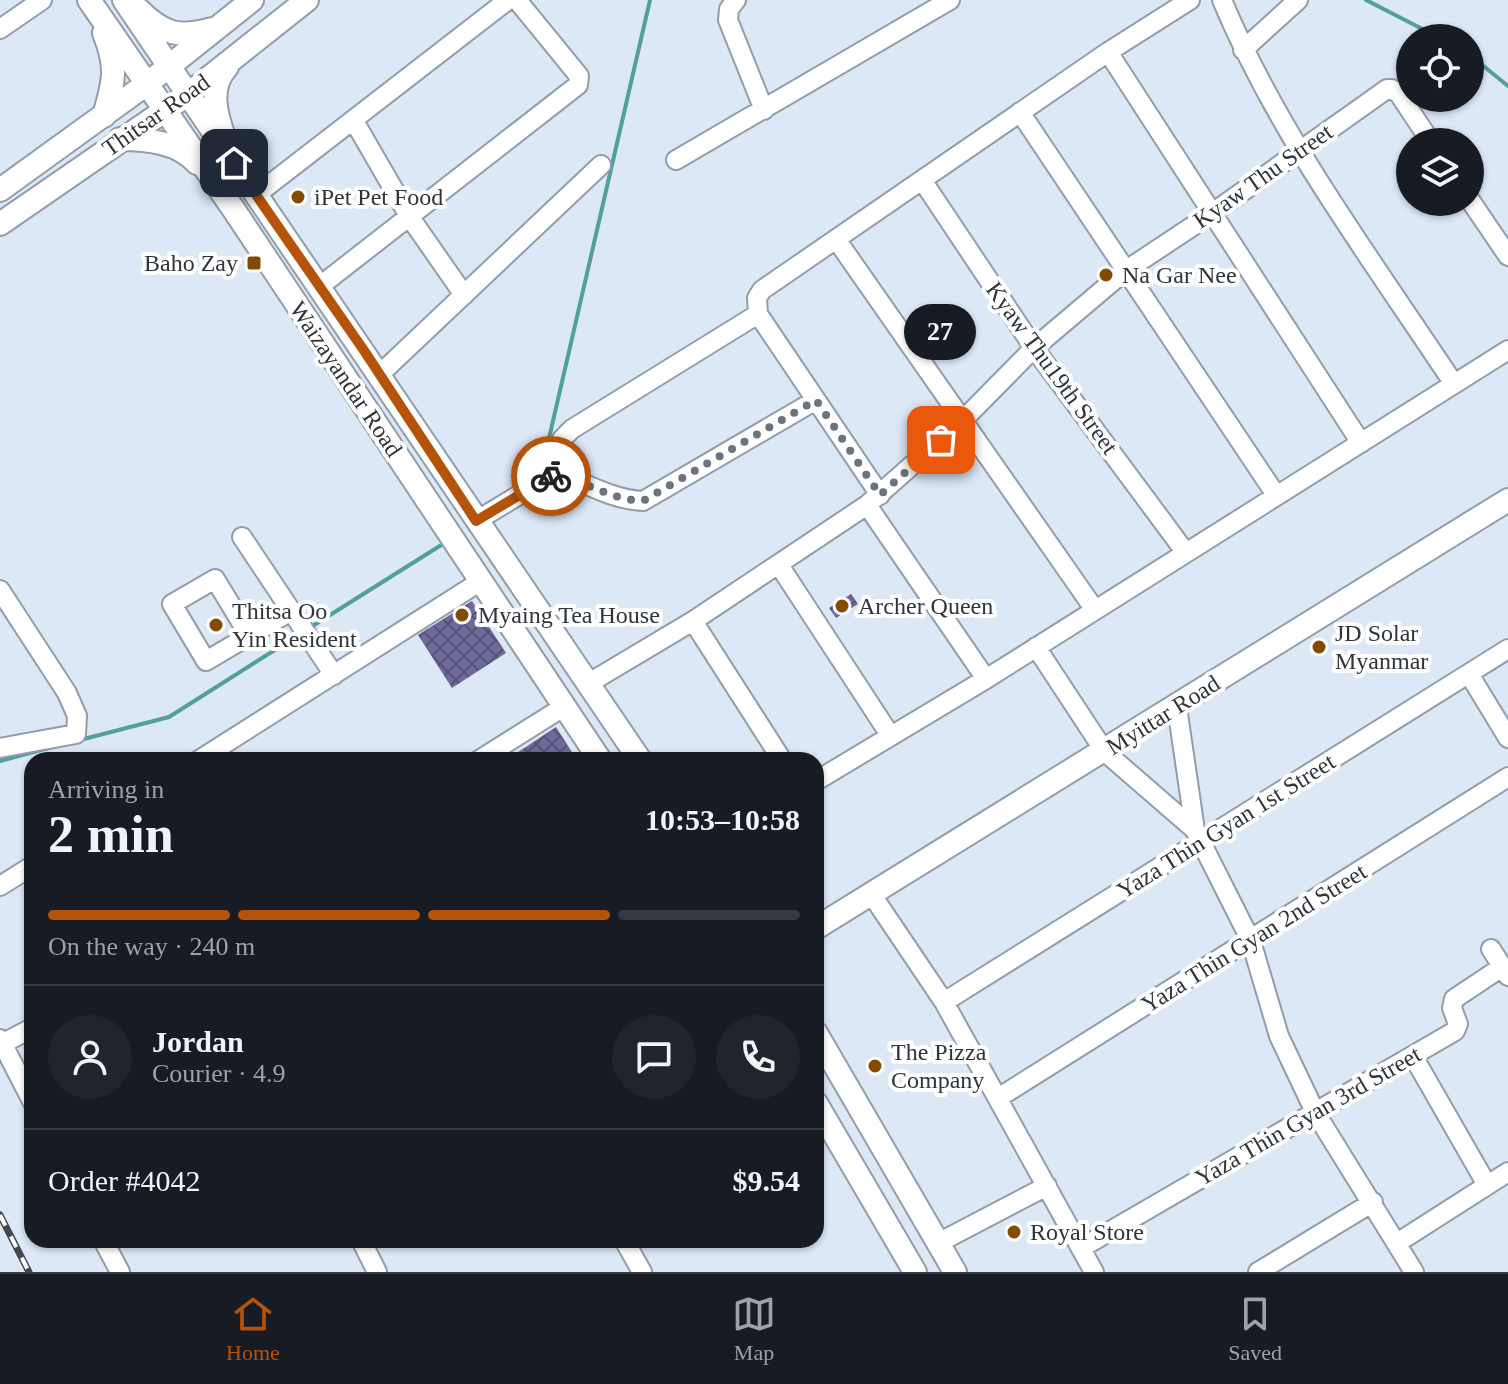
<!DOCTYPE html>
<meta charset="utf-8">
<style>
:root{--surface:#171b24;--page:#20242c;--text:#f1f3f6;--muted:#9ea1a6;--line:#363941;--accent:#b45309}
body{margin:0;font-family:Georgia,serif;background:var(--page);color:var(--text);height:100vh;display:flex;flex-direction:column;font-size:30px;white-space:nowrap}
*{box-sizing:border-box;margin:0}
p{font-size:26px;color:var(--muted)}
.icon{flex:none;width:44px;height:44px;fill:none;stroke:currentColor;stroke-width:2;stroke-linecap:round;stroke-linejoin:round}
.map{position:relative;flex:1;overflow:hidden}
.panel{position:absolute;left:24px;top:752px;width:800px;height:496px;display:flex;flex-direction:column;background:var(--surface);border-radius:24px;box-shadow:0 2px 6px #0004}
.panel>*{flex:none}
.tools{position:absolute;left:1396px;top:24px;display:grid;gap:16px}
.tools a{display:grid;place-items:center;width:88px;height:88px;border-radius:50%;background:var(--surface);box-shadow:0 2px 6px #0004;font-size:40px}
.pin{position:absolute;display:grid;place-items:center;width:68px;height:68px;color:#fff;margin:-34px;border-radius:16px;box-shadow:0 4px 12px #0006}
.courier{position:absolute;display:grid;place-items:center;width:80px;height:80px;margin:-40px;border:6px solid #b45309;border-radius:50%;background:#fff;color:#222;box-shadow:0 2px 10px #0007}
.bubble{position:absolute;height:56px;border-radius:28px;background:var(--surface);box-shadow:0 2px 6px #0004;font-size:26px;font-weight:800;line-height:56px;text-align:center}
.head em{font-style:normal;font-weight:800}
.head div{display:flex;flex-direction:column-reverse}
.head{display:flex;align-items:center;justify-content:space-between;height:136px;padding:0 24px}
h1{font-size:52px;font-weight:800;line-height:60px}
.bar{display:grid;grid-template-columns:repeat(4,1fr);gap:12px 8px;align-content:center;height:96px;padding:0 24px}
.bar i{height:10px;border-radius:6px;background:var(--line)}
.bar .current{background:var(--accent)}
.bar p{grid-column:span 4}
.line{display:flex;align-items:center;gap:20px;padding:0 24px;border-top:2px solid var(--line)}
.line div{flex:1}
.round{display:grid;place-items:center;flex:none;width:84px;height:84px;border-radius:42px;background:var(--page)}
.menu{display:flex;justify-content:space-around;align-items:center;height:112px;border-top:2px solid var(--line);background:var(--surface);font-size:22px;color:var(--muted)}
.menu a{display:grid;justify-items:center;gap:4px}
.menu .current{color:var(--accent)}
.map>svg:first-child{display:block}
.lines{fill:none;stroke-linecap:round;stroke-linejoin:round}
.stream{stroke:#539f99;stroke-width:4}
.building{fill:url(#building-cross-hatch)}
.minor-casing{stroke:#929daa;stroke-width:22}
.major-casing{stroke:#929daa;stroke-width:26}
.minor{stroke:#fff;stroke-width:18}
.major{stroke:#fff;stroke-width:22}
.rail-casing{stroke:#42484e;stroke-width:7}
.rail{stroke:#fff;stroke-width:4;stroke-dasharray:12;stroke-linecap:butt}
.done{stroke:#6c737c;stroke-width:8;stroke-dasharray:0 14.4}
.route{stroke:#b45309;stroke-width:10}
.poi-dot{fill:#854a01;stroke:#fff;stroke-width:3}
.labels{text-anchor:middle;stroke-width:8;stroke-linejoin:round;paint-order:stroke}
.street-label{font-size:24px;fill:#2f3439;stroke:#fff}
.poi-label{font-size:24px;fill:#2f3439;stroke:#fff;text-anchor:start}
</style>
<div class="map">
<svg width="1508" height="1272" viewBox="0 0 1508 1272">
<defs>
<pattern id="building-cross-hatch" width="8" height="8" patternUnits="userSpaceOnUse" patternTransform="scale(2)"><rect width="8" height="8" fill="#6e699a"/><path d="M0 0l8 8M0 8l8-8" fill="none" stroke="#565378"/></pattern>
</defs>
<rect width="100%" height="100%" fill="#dde8f7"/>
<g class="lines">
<path class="stream" d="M1366 0 1440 38
M1470 55 1508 86
M541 473 650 0
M311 627 446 542
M80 740 169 717 300 634
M0 761 52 747"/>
</g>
<path class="building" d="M851 594 858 604 836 618 829 608Z
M472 601 506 653 452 688 418 635Z
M556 727 577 760H506Z"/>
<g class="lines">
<g class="minor-casing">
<path id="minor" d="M736 0 729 9 728 20 764 110
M1222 0C1280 138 1372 260 1454 384
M0 29 42 0
M1243 50 1298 0
M1108 52 1361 443
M1020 112 1276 495
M354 121 409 216 464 295
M676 160 950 0
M922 180 1034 348 1186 553
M256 195 508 0
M1470 200 1508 256
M836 239 1095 610
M320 286 578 85 579 76 517 0
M380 374 601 165
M557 472 562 439 572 429 758 314
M880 495 758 314 757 298 762 290 1108 52 1190 0
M867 505 986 679
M476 521 557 472C584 483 614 500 643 501L816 400
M242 537 334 675
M779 565 890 735
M0 590 67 693 77 716 76 734 0 748
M693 621 782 760
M249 635 215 579 172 604 206 661 291 611
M1036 647 1105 752 1195 830
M1469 674 1508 738
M589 683 693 621 867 505 962 421 1034 348 1125 271 1211 214 1387 89H1392L1399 94 1431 142
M1177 707 1195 830 1251 941 1279 1036 1315 1112 1414 1272
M199 760 481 581
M479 760 565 706
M816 781 986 679 1508 350
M0 886 32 866
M872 895 944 1002 1094 1272
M1491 949 1508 976
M944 1002 1508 649
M0 1039 32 1101
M2 1044 32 1028
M1413 1056 1487 1185
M998 1098 1508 777
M103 1240 120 1272
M361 1240 377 1272
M624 1240 642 1272
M938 1243 1047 1186
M1397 1243 1508 1172
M1081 1248 1455 1031 1458 1024 1452 1008 1454 999 1502 967
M1258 1272 1373 1202"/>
</g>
<g class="major-casing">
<path id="major" d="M89 0 234 210 600 760
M124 0 640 760
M139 10C164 35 180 38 212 29
M104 116C114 81 118 68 104 33
M120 139C147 139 178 142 197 163
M225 139C216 116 208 87 227 67
M0 190 148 83 252 0
M0 224 187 95 307 0
M816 928 1508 500
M816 1033 955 1272
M816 1103 915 1272"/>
</g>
<use href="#minor" class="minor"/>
<use href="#major" class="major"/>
<g class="rail-casing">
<path id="rail" d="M0 1215 29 1272"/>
</g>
<use href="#rail" class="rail"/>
</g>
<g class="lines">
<path class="done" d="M551 476 557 472C584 483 614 500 643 501L816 400 880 495 941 440"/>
<path class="route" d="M234 163 365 352 476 521 551 476"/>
</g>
<g class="poi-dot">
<circle cx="298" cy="197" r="8"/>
<rect x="246" y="255" width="16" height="16" rx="4"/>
<circle cx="1106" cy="275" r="8"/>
<circle cx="842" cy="606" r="8"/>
<circle cx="462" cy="615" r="8"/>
<circle cx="216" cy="625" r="8"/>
<circle cx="1319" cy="647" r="8"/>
<circle cx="875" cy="1066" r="8"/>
<circle cx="1014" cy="1232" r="8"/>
</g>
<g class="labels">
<g class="street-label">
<text transform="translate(156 115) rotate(-35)" y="8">Thitsar Road</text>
<text transform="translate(1263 176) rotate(-35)" y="8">Kyaw Thu Street</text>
<text transform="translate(1052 368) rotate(54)" y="8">Kyaw Thu19th Street</text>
<text transform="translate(346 379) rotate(56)" y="8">Waizayandar Road</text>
<text transform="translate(1163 715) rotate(-32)" y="8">Myittar Road</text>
<text transform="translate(1226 826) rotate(-32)" y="8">Yaza Thin Gyan 1st Street</text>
<text transform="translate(1254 938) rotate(-32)" y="8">Yaza Thin Gyan 2nd Street</text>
<text transform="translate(1308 1116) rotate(-30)" y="8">Yaza Thin Gyan 3rd Street</text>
</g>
<g class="poi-label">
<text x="314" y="205">iPet Pet Food</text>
<text x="238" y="271" text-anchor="end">Baho Zay</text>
<text x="1122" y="283">Na Gar Nee</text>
<text x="858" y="614">Archer Queen</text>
<text x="232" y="619">Thitsa Oo<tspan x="232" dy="28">Yin Resident</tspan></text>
<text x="478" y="623">Myaing Tea House</text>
<text x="1335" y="641">JD Solar<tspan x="1335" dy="28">Myanmar</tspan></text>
<text x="891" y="1060">The Pizza<tspan x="891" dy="28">Company</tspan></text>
<text x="1030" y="1240">Royal Store</text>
</g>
</g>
</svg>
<div class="tools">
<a><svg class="icon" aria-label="locate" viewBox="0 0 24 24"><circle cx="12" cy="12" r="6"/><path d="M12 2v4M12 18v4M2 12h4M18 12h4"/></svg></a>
<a><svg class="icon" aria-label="layers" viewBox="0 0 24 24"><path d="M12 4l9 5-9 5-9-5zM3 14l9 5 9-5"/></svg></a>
</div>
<div class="pin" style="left:941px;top:440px;background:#ea580c"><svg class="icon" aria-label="bag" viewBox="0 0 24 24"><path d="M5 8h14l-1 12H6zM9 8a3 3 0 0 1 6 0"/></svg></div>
<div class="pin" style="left:234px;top:163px;background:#1f2937"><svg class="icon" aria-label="home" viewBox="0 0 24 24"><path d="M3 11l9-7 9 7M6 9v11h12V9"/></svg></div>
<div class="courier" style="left:551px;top:476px"><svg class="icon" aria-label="bike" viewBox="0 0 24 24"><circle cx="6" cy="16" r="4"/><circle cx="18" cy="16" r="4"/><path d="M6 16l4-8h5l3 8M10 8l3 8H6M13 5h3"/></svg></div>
<div class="bubble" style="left:904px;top:304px;width:72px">27</div>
<section class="panel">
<div class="head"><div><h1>2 min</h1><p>Arriving in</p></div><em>10:53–10:58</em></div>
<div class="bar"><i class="current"></i><i class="current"></i><i class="current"></i><i></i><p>On the way · 240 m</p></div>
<div class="line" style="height:144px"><a class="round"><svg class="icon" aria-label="person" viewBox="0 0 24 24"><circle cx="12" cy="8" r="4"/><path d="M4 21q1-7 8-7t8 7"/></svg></a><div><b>Jordan</b><p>Courier · 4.9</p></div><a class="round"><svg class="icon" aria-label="chat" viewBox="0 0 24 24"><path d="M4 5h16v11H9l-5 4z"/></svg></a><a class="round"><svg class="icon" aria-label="phone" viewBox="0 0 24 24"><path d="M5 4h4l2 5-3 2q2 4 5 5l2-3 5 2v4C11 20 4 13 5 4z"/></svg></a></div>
<div class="line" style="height:104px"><div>Order #4042</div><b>$9.54</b></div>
</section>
</div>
<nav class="menu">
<a class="current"><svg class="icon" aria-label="home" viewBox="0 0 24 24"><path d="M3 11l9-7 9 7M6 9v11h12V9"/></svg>Home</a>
<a><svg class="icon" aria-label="map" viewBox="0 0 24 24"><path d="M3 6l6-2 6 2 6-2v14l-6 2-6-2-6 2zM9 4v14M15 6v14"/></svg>Map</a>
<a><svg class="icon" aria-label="saved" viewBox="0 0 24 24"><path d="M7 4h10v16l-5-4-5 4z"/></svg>Saved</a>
</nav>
